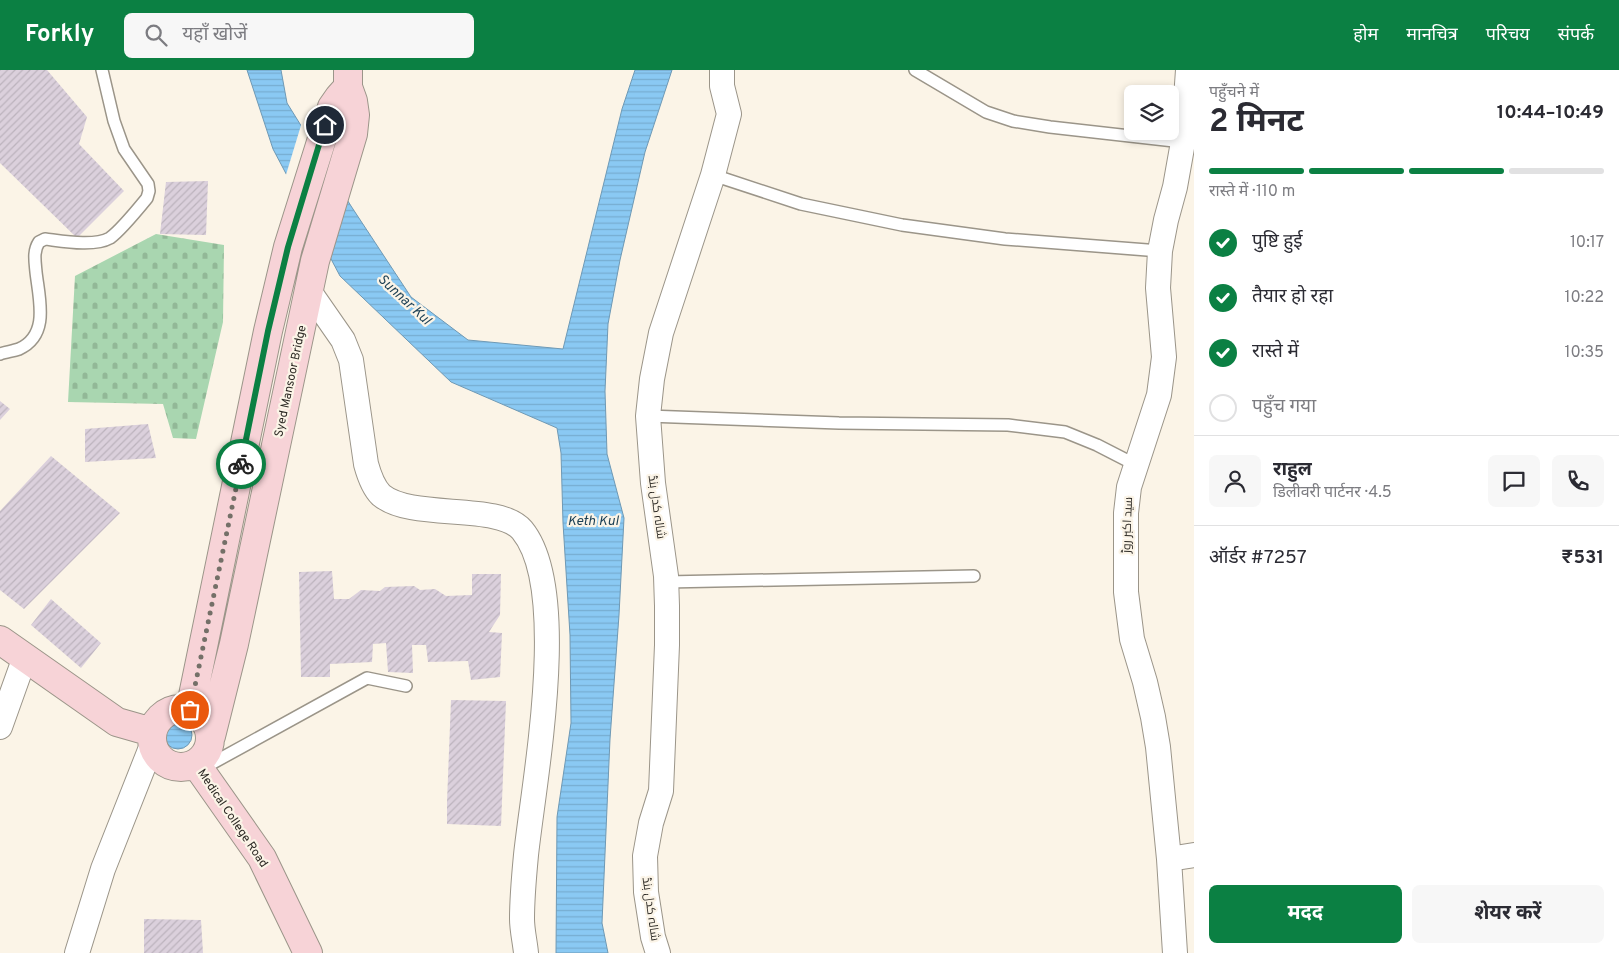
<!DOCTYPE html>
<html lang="hi">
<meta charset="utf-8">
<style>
:root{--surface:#fff;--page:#f7f7f7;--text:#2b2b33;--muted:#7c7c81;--line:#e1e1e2;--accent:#0b8043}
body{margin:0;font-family:Overpass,Cairo,"Noto Sans Devanagari",sans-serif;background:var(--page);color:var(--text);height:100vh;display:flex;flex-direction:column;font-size:19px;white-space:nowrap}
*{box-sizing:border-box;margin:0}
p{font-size:16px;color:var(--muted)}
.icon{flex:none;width:28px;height:28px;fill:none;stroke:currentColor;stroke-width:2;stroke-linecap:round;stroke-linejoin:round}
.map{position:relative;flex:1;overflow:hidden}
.side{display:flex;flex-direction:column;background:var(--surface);width:425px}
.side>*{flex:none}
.buttons{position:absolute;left:1124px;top:15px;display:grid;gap:10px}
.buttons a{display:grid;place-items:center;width:55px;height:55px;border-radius:8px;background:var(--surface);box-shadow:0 2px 8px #0003;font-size:25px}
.pin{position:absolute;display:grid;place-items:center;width:42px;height:42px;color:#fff;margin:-21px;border:2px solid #fff;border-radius:50%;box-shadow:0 1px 5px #0007}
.courier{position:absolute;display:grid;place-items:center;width:50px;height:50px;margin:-25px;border:4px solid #0b8043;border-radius:50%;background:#fff;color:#222;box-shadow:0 1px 6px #0007}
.overview em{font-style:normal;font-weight:700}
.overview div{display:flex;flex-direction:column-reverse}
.overview{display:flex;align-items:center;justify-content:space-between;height:85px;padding:0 15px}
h1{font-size:32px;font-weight:700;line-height:38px}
.bar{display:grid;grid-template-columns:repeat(4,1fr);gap:8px 5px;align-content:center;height:60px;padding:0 15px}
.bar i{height:6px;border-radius:4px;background:var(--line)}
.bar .selected{background:var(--accent)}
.bar p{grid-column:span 4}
.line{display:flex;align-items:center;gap:12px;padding:0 15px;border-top:1px solid var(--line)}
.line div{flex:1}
.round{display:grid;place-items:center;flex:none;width:52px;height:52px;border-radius:8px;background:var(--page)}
ol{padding:0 15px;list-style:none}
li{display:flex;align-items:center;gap:15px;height:55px}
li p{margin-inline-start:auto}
li .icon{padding:5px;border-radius:50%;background:var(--accent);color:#fff;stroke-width:4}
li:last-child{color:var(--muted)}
li i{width:28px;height:28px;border:2px solid var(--line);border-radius:50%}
.cta{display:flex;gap:10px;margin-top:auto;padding:10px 15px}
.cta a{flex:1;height:58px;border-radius:8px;background:var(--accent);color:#fff;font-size:20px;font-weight:700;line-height:58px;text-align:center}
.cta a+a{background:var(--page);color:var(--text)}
header{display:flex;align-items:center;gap:30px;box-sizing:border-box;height:70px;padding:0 25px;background:var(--accent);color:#fff}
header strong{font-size:24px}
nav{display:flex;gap:28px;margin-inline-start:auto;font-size:18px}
.search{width:350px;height:45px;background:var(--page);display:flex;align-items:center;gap:12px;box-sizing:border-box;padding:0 18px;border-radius:8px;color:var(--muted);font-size:19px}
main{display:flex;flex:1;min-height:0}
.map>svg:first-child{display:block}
.cemetery{fill:url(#cemetery-stones)}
.water{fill:url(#water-rules);stroke:#6e99b5}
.pier{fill:#fbf4e7}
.building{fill:url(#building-hatch)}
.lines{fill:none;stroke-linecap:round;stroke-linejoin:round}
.service-casing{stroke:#9b9589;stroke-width:14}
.minor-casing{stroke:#9b9589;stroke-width:26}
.secondary-casing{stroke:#9b9589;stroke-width:30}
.service{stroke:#fff;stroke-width:11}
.minor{stroke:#fff;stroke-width:24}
.secondary{stroke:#f7d3d7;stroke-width:28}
.done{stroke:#747068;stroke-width:5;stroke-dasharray:0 9}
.route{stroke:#0b8043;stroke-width:6}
.labels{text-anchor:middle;stroke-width:4.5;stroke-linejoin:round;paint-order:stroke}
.street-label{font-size:12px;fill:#2c2924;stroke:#fbf4e7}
.water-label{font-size:14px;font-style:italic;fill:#1b3f54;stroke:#fbf4e7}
</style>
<header>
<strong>Forkly</strong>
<div class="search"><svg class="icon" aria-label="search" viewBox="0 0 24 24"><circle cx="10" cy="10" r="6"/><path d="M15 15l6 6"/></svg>यहाँ खोजें</div>
<nav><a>होम</a><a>मानचित्र</a><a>परिचय</a><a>संपर्क</a></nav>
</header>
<main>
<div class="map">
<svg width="1194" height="883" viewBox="0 0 1194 883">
<defs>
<pattern id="cemetery-stones" width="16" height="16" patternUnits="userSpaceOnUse" patternTransform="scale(1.25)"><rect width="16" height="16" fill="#a9d6b0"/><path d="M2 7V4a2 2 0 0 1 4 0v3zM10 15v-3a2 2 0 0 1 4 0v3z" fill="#92b897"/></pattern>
<pattern id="water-rules" width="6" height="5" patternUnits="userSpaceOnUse" patternTransform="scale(1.25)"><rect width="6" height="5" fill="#8ac9f3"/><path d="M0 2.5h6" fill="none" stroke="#77add0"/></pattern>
<pattern id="building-hatch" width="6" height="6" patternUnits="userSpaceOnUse" patternTransform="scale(1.25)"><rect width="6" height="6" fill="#dbd0dc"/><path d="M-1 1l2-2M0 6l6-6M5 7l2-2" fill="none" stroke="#bcb3bd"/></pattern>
</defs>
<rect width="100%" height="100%" fill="#fbf4e7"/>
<path class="cemetery" d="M156 164 224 175 223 252 196 369 173 368 163 334 68 332 75 206Z"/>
<path class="water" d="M247 0H281L287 33 351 136 411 227 468 270 563 279 622 39 635 0H672L645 82 620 190 608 254 605 321 607 384 624 448 619 545 610 669 602 853 608 883H556L557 747 571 653 570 565 563 453 561 383 557 358 451 312 340 206 273 79Z
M164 665a14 14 0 1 1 28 0a14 14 0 1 1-28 0Z"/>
<path class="pier" d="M302 52 343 118 324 181 285 108Z"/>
<path class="building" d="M0 0H47L87 47 79 74 124 121 77 168 0 93Z
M208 111 206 165 160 164 166 112Z
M0 331 10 339 0 350Z
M148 354 156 388 85 392V359Z
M51 386 120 443 24 539 0 520V441Z
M332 501 334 529H349L361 520 380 521 385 517 414 516 420 520 435 519 446 526 472 525V504H501L500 545 489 562 502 563 500 607 471 610 468 591 428 592 426 575H412L413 603 388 602 386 573 373 574 372 592 330 594V607H301L299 502Z
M51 529 101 573 81 598 31 555Z
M451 630 506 631 501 756 447 754V732Z
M144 849 201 850 203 883H144Z"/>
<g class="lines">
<g class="service-casing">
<path id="service" d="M915 0 986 42 1013 51 1050 57 1183 72
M713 105 801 134 902 155 1005 169 1160 181
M0 284C6 282 13 281 19 279 50 265 39 229 36 202 35 191 33 181 39 172L45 169C62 171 94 177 110 168 121 160 138 139 147 128L149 121 148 114 124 79 114 51 102 0
M648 346 839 353 1008 355 1065 362 1097 375 1136 395
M666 512 974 506
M200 700 367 608 406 616"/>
</g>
<g class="minor-casing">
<path id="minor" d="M309 221 343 270 351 290 366 394C369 405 373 417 381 425 412 451 498 432 522 460 571 519 534 710 526 785 524 806 522 828 522 849 522 860 525 872 526 883
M0 657 25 587
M1169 789 1194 785
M77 883 103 799 152 675
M658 883 653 867 646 822 645 786 651 753 661 721 667 575V536L666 506 653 413 648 346 652 309 661 263 713 105 729 44 722 16V0
M1175 883 1169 789 1158 677 1153 647 1145 612 1132 569 1126 522V443L1129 417 1159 325 1164 287 1158 218 1160 181 1166 150 1175 117 1183 72 1188 0"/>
</g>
<g class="secondary-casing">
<path id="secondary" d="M0 570 117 652 152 662
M152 668a29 29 0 1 1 58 0a29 29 0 1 1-58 0Z
M190 640 268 261 288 177 332 37 339 27 348 17
M211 666 234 574 315 191 353 64 355 45 353 31 348 17V0
M196 694 262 788 308 883"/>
</g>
<use href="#service" class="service"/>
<use href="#minor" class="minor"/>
<use href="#secondary" class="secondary"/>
</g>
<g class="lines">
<path class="done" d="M190 640 241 394"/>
<path class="route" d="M241 394 268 261 288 177 325 55"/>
</g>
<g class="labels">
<g class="street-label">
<text transform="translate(290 311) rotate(-78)" y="4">Syed Mansoor Bridge</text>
<text transform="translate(657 437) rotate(82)" y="4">شالہ کدل بنڈ</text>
<text transform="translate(1127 455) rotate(-88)" y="4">سید اکبر روڑ</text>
<text transform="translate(233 748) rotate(56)" y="4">Medical College Road</text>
<text transform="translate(651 839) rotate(82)" y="4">شالہ کدل بنڈ</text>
</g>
<g class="water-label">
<text transform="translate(405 229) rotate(43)" y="5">Sunnar Kul</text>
<text x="593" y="455">Keth Kul</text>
</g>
</g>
</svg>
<div class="buttons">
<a><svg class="icon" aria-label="layers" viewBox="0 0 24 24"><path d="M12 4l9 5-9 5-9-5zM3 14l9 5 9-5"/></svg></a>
</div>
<div class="pin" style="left:190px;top:640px;background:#ea580c"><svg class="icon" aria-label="bag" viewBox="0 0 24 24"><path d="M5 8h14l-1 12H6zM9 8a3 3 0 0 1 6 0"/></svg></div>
<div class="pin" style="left:325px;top:55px;background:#1f2937"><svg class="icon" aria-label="home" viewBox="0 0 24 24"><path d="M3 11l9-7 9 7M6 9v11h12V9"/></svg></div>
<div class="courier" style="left:241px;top:394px"><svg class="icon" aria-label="bike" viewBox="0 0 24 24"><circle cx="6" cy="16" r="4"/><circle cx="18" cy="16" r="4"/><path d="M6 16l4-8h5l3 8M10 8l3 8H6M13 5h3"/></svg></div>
</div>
<section class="side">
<div class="overview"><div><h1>2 मिनट</h1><p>पहुँचने में</p></div><em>10:44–10:49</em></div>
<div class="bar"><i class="selected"></i><i class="selected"></i><i class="selected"></i><i></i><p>रास्ते में · 110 m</p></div>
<ol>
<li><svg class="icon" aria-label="check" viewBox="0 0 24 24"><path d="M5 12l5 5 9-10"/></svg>पुष्टि हुई<p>10:17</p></li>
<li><svg class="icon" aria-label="check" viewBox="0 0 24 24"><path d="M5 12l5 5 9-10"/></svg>तैयार हो रहा<p>10:22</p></li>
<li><svg class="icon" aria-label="check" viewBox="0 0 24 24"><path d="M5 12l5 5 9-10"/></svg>रास्ते में<p>10:35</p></li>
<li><i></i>पहुँच गया</li>
</ol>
<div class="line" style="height:90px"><a class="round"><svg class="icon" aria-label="person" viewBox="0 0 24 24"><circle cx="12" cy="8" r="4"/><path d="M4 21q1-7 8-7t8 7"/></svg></a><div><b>राहुल</b><p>डिलीवरी पार्टनर · 4.5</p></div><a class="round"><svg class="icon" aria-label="chat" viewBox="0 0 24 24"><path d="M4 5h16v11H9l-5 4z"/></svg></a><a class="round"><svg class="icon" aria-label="phone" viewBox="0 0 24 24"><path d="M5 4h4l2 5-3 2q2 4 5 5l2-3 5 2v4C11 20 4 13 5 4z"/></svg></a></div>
<div class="line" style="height:65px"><div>ऑर्डर #7257</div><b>₹531</b></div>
<div class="cta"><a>मदद</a><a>शेयर करें</a></div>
</section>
</main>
